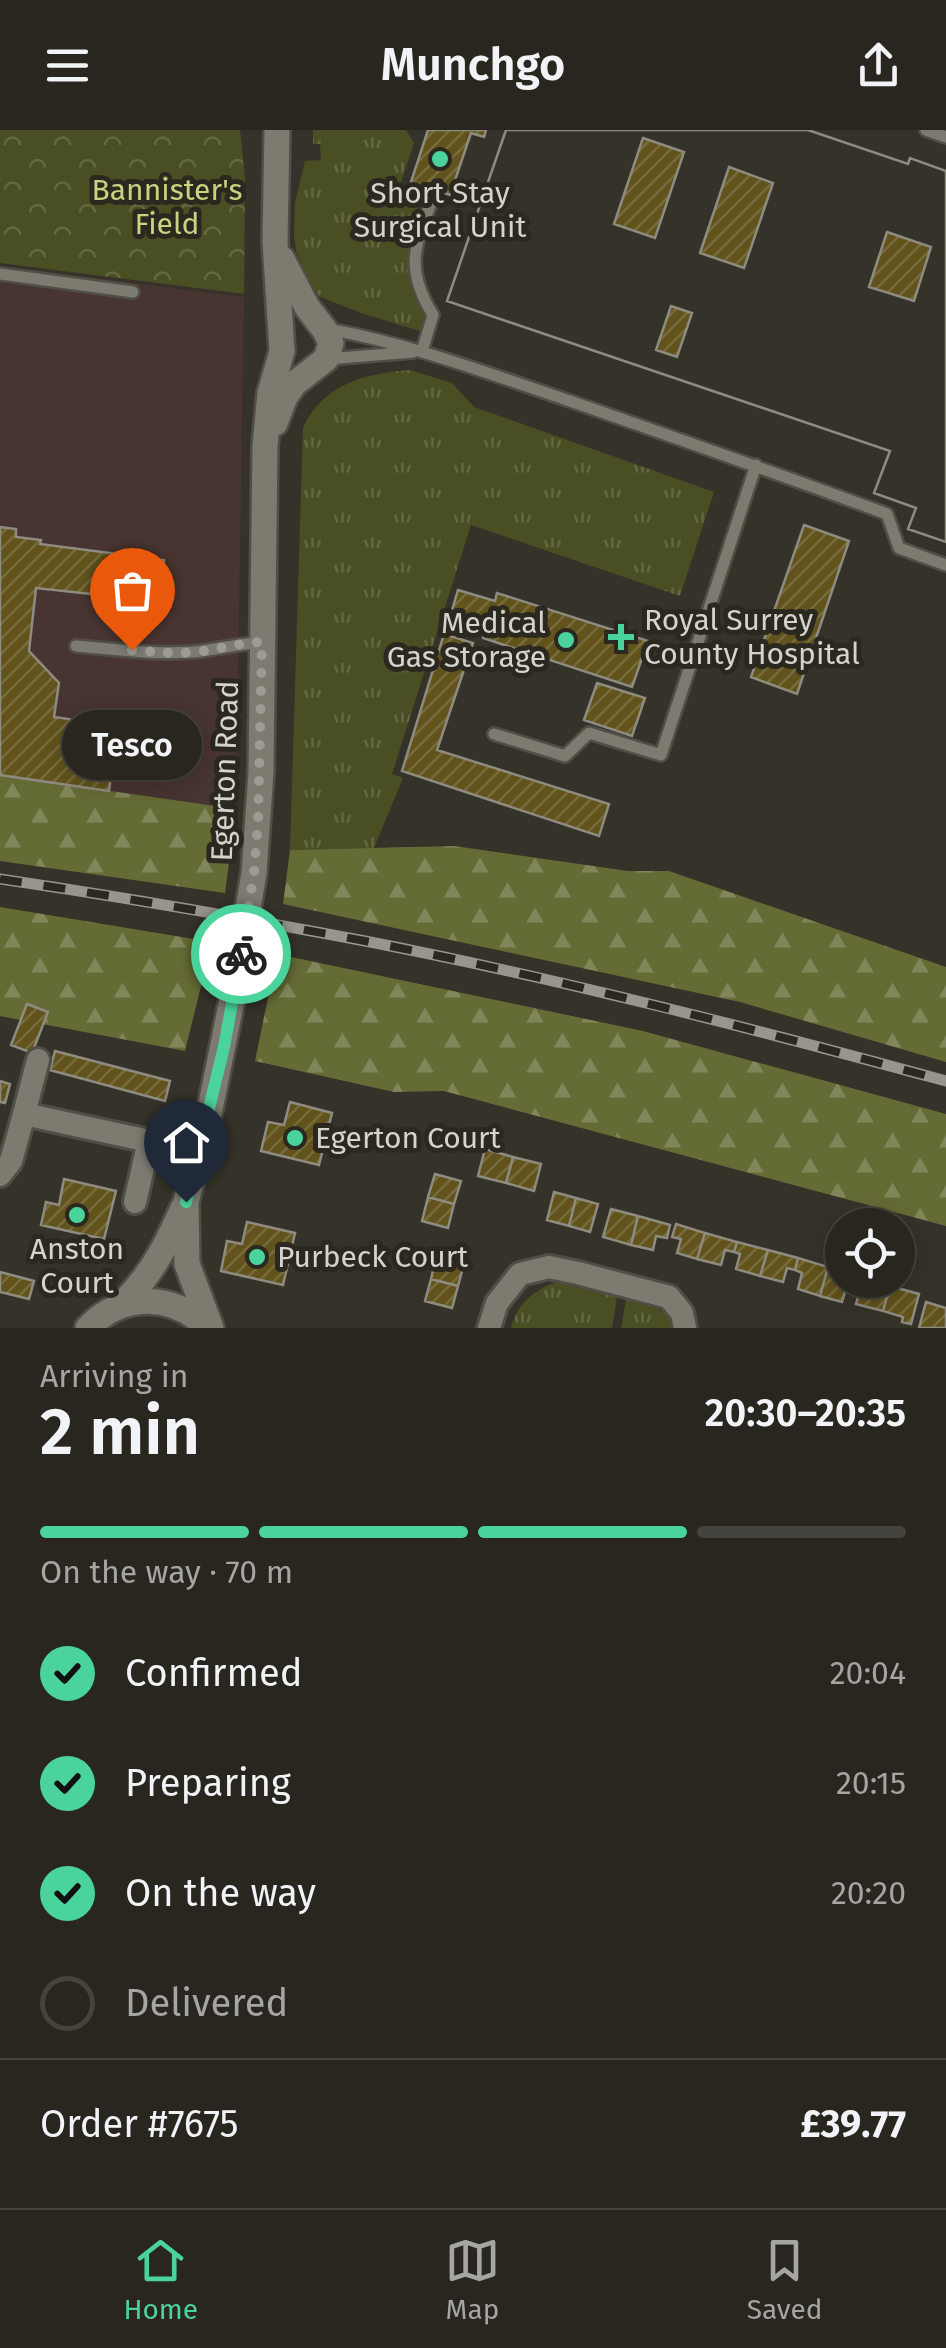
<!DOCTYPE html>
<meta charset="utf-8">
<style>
:root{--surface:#28261f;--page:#34322c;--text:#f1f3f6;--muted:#a5a5a4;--line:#44433d;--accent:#4ad49c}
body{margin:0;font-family:"Fira Sans",sans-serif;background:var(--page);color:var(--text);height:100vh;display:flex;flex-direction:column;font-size:38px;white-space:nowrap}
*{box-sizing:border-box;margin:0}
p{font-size:32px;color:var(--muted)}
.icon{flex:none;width:55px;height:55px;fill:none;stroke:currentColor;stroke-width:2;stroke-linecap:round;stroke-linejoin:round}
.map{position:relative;height:1198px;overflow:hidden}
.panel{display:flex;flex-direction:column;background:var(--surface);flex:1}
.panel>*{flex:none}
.buttons{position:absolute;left:825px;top:1078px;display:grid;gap:20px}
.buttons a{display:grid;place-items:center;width:90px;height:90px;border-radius:50%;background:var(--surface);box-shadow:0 5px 25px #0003,0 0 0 2px var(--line);font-size:50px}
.pin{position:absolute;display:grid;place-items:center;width:85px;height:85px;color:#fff;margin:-102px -42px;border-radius:50% 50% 50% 0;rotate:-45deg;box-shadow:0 0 10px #0007}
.pin .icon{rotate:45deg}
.courier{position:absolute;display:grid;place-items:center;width:100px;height:100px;margin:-50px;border:8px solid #4ad49c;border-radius:50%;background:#fff;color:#222;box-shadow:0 2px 12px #0007}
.bubble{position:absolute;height:70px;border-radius:35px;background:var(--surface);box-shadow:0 5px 25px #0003,0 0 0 2px var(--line);font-size:32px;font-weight:600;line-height:70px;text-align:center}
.overview em{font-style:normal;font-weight:600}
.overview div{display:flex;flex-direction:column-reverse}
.overview{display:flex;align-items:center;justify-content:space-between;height:170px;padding:0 40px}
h1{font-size:65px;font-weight:600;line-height:75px}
.bar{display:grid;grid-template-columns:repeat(4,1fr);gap:15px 10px;align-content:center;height:120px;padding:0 40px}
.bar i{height:12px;border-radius:8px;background:var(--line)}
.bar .current{background:var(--accent)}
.bar p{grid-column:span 4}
.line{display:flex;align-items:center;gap:25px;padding:0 40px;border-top:2px solid var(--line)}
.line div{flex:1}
ol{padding:0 40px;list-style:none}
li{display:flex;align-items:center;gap:30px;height:110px}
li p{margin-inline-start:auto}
li .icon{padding:10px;border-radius:50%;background:var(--accent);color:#111;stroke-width:4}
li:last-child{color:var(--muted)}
li i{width:55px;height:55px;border:5px solid var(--line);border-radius:50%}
header{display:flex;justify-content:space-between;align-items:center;height:130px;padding:0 40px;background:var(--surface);font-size:45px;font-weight:600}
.tabs{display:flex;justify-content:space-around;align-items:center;height:140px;border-top:2px solid var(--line);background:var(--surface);font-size:28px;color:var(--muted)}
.tabs a{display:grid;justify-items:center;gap:5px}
.tabs .current{color:var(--accent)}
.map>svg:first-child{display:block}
.commercial{fill:#483431}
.grass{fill:url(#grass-tufts)}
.forest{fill:url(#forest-firs)}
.park{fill:url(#park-crowns)}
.building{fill:url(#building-hatch);stroke:#8e8b80;stroke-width:2.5;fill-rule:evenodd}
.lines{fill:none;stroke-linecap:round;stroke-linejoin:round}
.service-casing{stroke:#504e46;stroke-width:16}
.minor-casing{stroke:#504e46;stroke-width:28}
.tertiary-casing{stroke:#504e46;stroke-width:30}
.service{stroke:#7d7b70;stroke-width:11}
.minor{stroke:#7d7b70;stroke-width:22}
.tertiary{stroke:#7d7b70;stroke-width:25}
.rail-casing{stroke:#97958e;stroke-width:11}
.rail{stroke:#2b281f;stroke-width:8;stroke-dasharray:22;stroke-linecap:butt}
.tertiary-bridge-casing{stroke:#504e46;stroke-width:30;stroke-linecap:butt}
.tertiary-bridge{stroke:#7d7b70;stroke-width:25}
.done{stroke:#9c9b94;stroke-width:10;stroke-dasharray:0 18}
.route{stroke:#4ad49c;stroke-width:12}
.poi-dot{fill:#4ad49c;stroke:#2b281f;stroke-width:4}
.labels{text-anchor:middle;stroke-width:10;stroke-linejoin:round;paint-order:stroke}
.park-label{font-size:30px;fill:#c9d27f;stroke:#2b281f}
.poi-label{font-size:30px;fill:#d4d3cd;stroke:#2b281f;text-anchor:start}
.street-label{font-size:30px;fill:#d4d3cd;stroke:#2b281f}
</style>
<header><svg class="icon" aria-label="menu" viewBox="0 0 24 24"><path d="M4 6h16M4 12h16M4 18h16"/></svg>Munchgo<svg class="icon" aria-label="share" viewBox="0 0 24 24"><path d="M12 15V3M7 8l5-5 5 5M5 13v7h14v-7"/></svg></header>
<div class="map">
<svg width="946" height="1198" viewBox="0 0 946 1198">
<defs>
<pattern id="grass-tufts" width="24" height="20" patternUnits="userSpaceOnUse" patternTransform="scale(2.5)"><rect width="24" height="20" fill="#4a4e23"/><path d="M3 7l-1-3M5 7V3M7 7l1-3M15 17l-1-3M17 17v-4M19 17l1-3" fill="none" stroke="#636742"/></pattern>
<pattern id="forest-firs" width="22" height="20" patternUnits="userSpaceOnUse" patternTransform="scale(2.5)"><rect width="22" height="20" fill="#656b35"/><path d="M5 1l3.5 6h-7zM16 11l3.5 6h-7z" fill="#81865a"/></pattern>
<pattern id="park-crowns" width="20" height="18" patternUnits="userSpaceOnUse" patternTransform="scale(2.5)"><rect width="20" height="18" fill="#4a4e23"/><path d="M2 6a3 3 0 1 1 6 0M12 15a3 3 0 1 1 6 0" fill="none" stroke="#636742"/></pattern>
<pattern id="building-hatch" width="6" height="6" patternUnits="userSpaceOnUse" patternTransform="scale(2.5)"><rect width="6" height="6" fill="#61531b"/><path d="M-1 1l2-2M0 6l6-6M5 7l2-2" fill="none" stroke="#776b3b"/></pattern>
</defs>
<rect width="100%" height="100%" fill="#353229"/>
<path class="commercial" d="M0 136 244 167 236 679 0 645Z"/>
<path class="grass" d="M313 0H406L414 13 401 52 419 81C408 123 404 148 427 187L423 202 364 184 320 167 311 157 296 121 294 105 295 73 305 31 321 30 320 14H313Z
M410 240 452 253 474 277 714 362 680 466 471 395 392 644 403 648 374 718 290 720 303 298C323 254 366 243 410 240Z
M556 1152 617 1167 612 1198H511C517 1174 534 1160 556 1152Z
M626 1169C646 1175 668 1177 679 1198H621Z"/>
<path class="forest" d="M0 645 236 679 225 763 0 731Z
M454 716 628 741H669L946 837V932L740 872 283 774 290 720Z
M0 777 212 812 185 921 0 886Z
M277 824 643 901 946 984V1096L444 961 394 962 255 931Z"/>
<path class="park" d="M0 0H240L245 49 244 164 0 133Z"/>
<path class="building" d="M428 0H486L484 7 471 3 450 65 411 52Z
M506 0H808L908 34 910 28 946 41V412L908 399 916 378 874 363 890 321 447 171ZM643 8 684 22 655 108 614 94ZM729 37 773 53 744 138 700 123ZM887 102 931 117 914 171 869 157ZM671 176 692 183 677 227 656 220Z
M506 0H808L908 34 910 28 946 41V412L908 399 916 378 874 363 890 321 447 171Z
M804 395 849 411 797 564 751 547Z
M0 397 16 399V407L41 410 40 414 164 430 162 449 113 443 111 466 36 458 29 521 59 553 54 587 117 596 109 661 0 645Z
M458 460 495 471 497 463 648 511 632 557 483 508 488 494 475 490 471 504 447 497Z
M444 504 473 513 437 620 609 674 599 706 402 641Z
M597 553 645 568 632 606 584 590Z
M27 874 48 882 32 923 11 915Z
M55 921 170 951 165 971 50 940Z
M0 951 10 954 5 973 0 972Z
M290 972 332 983 319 1035 261 1021 268 992 284 995Z
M485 1019 513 1027 506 1053 478 1046Z
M513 1027 541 1034 534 1061 506 1053Z
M435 1044 461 1051 454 1074 428 1067Z
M64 1049 116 1061 104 1109 41 1095 46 1072 59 1075Z
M554 1062 576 1068 569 1096 547 1090Z
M428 1067 454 1074 448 1098 422 1091Z
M576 1068 598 1074 590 1102 569 1096Z
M611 1079 638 1086 631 1115 603 1107Z
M638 1086 670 1095 667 1108 656 1106 653 1120 631 1115Z
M247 1092 295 1103 283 1155 221 1141 227 1111 242 1114Z
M676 1094 705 1103 697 1129 677 1123 681 1109 672 1107Z
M705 1103 737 1112 734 1122 725 1120 721 1135 697 1129Z
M737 1112 768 1120 760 1146 736 1139 740 1124 734 1122Z
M768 1120 798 1128 795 1140 787 1138 783 1152 760 1146Z
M436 1127 464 1134 458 1156 431 1149Z
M798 1128 828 1137 820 1166 798 1159 802 1143 795 1140Z
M828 1137 842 1142V1150H858L856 1158 847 1155 842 1172 820 1166Z
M0 1142 34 1151 29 1169 0 1162Z
M431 1149 458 1156 452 1178 425 1171Z
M858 1150H871L890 1156 883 1181 856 1174 860 1159 856 1158Z
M890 1156 919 1164 911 1194 902 1192 903 1187 883 1181Z
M926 1172 946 1178V1198H919Z"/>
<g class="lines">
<g class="service-casing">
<path id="service" d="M926 0 946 7
M0 144 133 162
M328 199C411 214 490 244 570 271 676 308 782 345 887 384L899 418 946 435
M422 221 433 185C402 135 417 111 436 60
M327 229 413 222
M76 516C114 519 154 525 193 522 217 520 237 513 262 513
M494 604 565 626 589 603 661 625 756 335"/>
</g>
<g class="minor-casing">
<path id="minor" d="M24 984 38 930
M0 1045 11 1031 24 984 149 1011 135 1072
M489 1198 497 1173 520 1144 549 1137 578 1143 669 1167 682 1183 685 1198"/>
</g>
<g class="tertiary-casing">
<path id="tertiary" d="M275 293 285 267 294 254 326 229 331 213 324 199 307 177 282 129
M254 743 261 642 265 316 270 263 282 221 275 112 277 0
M122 1174C152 1144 166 1116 183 1078
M88 1198C123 1162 173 1163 208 1198
M211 1198 187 1134 186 1072 210 979 235 855"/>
</g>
<use href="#service" class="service"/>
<use href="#minor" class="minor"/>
<use href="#tertiary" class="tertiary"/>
<g class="rail-casing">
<path id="rail" d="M0 749C122 767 244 788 365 811 561 849 754 899 946 951"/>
</g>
<use href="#rail" class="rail"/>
<g class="tertiary-bridge-casing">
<path id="tertiary-bridge" d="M235 855 254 743"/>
</g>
<use href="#tertiary-bridge" class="tertiary-bridge"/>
</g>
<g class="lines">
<path class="done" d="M132 520C154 522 175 524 197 522 220 519 240 513 262 512L258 692 254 743 241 824"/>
<path class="route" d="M186 1072 224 917 241 824"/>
</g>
<g class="poi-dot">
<circle cx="440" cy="29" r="10"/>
<path d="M616 492h10v10h10v10h-10v10h-10v-10h-10v-10h10z"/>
<circle cx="566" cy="510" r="10"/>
<circle cx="295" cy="1008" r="10"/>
<circle cx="77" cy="1085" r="10"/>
<circle cx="257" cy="1127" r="10"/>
</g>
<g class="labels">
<g class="park-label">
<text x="167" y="70">Bannister's<tspan x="167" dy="34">Field</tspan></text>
</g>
<g class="poi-label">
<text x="440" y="73" text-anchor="middle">Short Stay<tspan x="440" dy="34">Surgical Unit</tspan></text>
<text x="644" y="500">Royal Surrey<tspan x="644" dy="34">County Hospital</tspan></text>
<text x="546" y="503" text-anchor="end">Medical<tspan x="546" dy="34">Gas Storage</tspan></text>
<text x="315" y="1018">Egerton Court</text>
<text x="77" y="1129" text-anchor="middle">Anston<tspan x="77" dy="34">Court</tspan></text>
<text x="277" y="1137">Purbeck Court</text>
</g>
<g class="street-label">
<text transform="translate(225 641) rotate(-88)" y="10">Egerton Road</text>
</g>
</g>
</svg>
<div class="buttons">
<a><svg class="icon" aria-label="locate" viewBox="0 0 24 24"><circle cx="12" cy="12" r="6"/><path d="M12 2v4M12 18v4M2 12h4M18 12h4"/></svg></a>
</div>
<div class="pin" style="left:132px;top:520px;background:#ea580c"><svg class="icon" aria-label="bag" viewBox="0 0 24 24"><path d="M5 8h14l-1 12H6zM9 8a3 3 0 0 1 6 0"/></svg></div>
<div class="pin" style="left:186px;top:1072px;background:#1f2937"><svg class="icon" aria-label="home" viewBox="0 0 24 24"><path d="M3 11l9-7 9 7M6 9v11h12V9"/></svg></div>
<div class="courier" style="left:241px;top:824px"><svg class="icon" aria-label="bike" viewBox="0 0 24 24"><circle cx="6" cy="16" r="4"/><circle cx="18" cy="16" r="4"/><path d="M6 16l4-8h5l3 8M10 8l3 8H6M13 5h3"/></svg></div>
<div class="bubble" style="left:62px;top:580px;width:140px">Tesco</div>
</div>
<section class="panel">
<div class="overview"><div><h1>2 min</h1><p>Arriving in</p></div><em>20:30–20:35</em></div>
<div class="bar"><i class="current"></i><i class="current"></i><i class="current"></i><i></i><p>On the way · 70 m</p></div>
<ol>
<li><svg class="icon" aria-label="check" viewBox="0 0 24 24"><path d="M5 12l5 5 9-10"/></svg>Confirmed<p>20:04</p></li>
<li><svg class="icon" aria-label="check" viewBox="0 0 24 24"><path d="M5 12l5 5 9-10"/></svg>Preparing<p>20:15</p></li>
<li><svg class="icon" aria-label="check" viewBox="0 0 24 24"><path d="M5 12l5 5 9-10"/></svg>On the way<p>20:20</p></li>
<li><i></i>Delivered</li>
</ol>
<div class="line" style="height:130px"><div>Order #7675</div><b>£39.77</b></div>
</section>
<nav class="tabs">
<a class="current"><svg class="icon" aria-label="home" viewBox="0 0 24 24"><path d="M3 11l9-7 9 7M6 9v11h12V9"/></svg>Home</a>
<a><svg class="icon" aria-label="map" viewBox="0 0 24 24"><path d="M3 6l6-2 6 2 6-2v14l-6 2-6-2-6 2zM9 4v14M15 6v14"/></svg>Map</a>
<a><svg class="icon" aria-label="saved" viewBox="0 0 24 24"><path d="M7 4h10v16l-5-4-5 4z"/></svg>Saved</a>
</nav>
